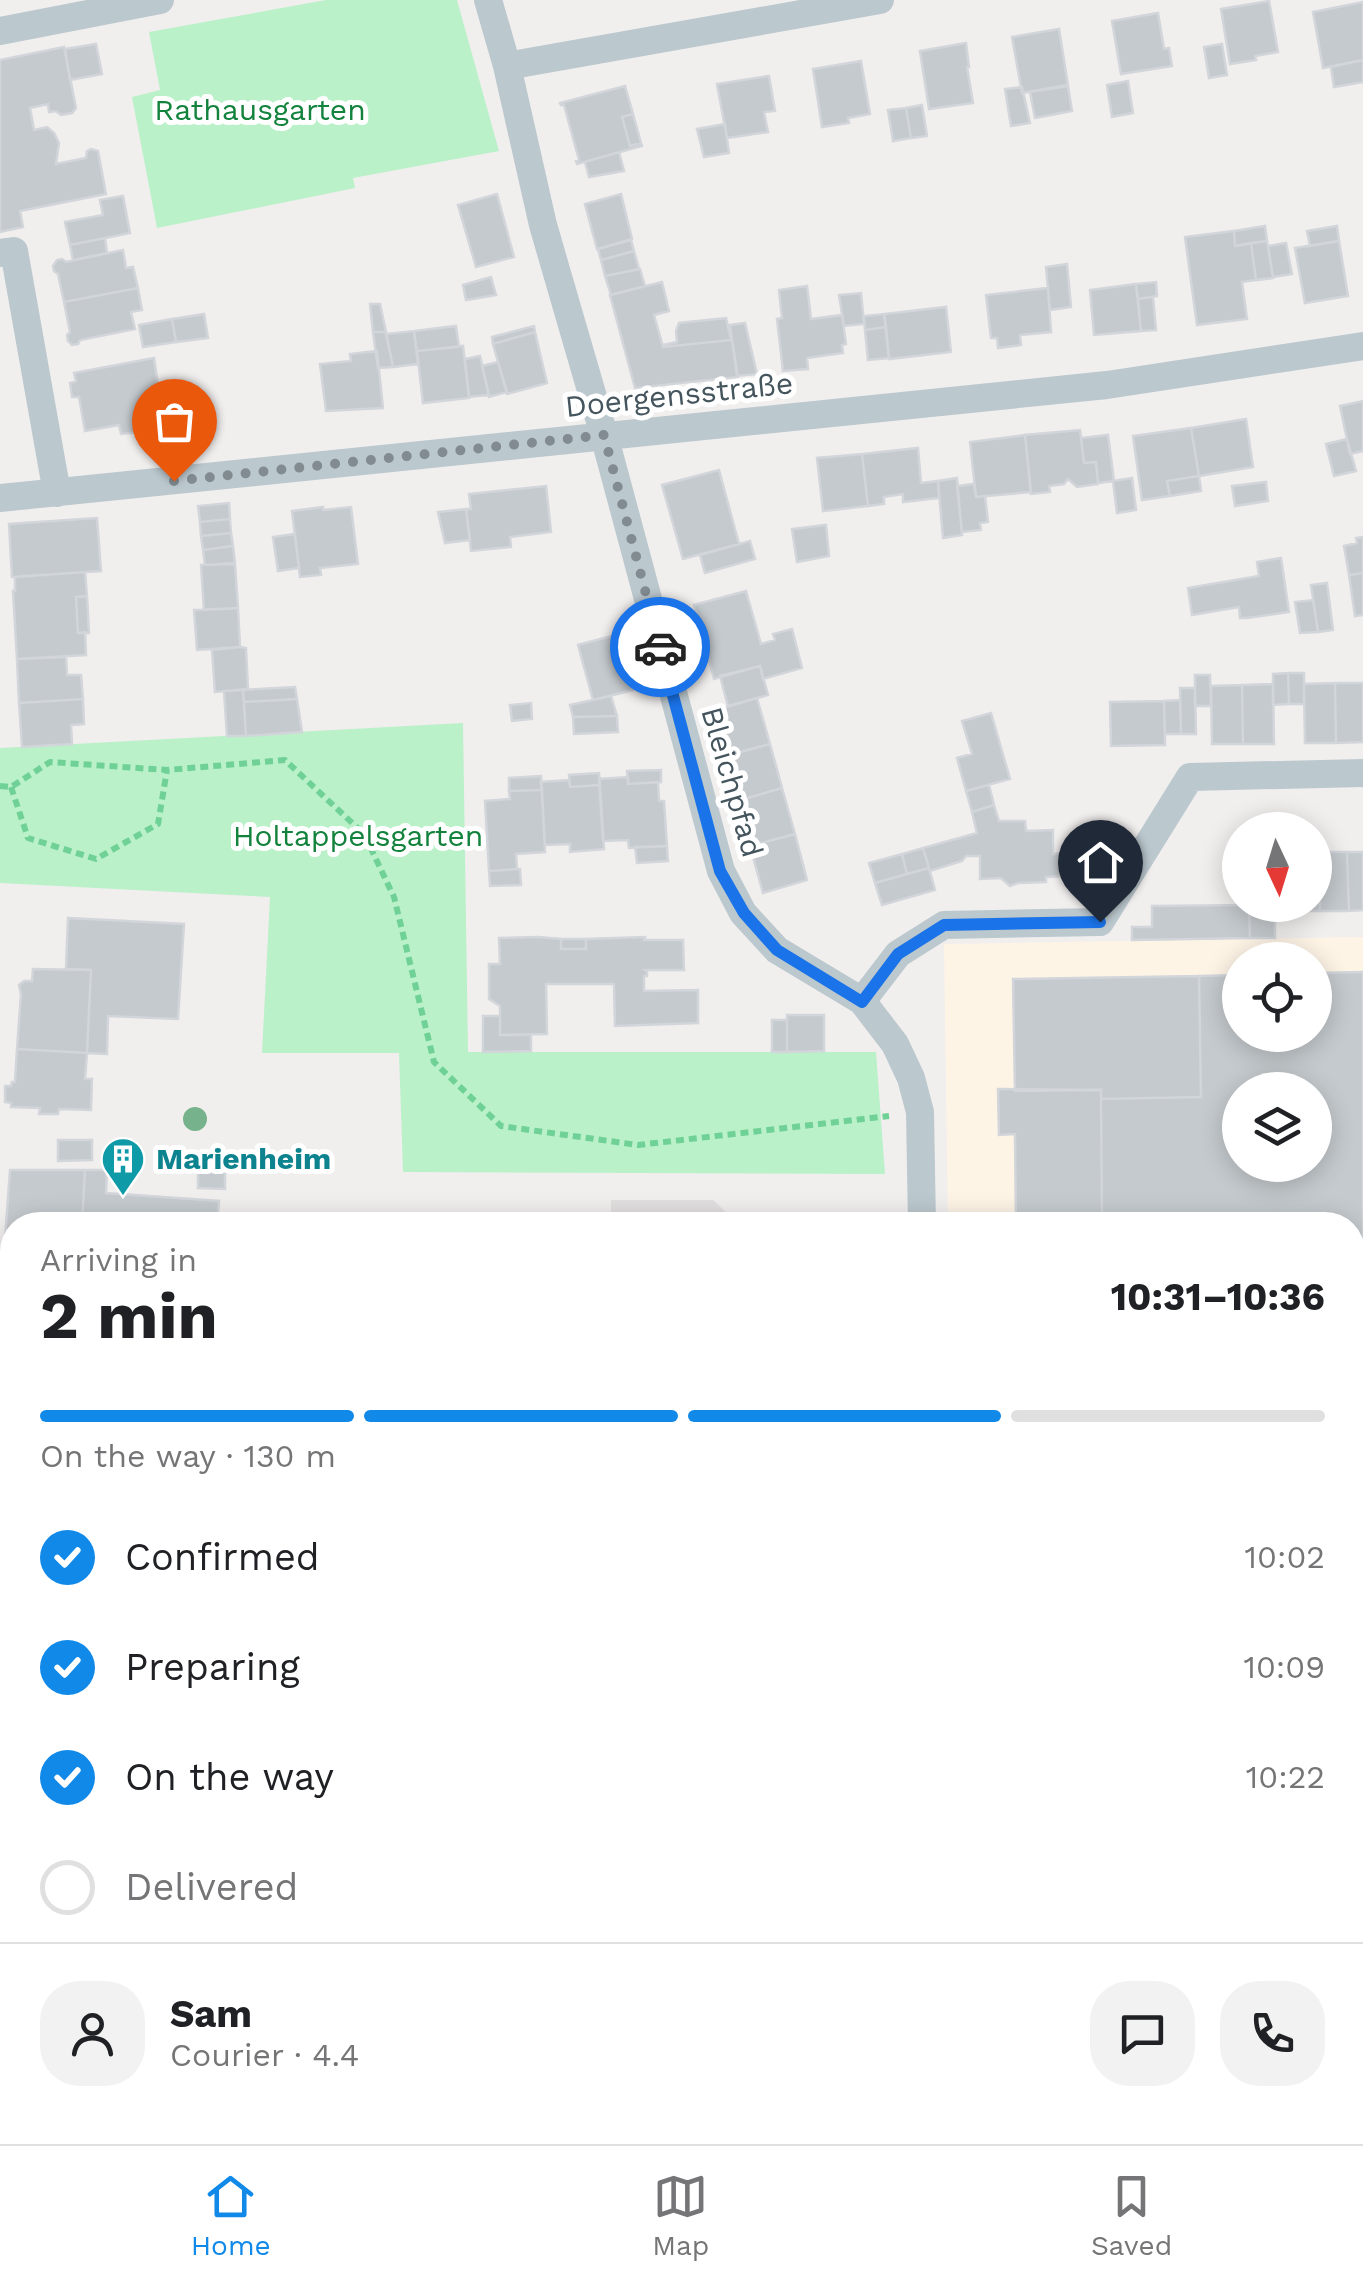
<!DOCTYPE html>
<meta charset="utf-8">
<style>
:root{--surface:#fff;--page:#f2f2f2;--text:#202124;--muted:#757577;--line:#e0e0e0;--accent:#1089e9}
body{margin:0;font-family:"Work Sans",sans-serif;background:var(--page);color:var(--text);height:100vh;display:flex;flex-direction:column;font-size:38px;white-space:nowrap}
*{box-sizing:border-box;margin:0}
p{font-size:32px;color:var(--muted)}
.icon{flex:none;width:55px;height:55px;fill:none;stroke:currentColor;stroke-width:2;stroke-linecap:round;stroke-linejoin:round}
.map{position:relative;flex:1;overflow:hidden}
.sheet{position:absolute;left:0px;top:1212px;width:1365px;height:932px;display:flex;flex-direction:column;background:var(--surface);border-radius:40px 40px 0 0;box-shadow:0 5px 25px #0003}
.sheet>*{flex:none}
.needle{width:65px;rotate:176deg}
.buttons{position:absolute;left:1222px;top:812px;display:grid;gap:20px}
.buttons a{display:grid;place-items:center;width:110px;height:110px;border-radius:50%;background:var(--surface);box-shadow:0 5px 25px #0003;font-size:50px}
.pin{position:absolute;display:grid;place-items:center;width:85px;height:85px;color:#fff;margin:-102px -42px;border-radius:50% 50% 50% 0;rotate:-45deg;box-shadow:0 0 10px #0007}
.pin .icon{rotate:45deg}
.courier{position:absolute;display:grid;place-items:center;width:100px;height:100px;margin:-50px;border:8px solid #1a73e8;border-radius:50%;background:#fff;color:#222;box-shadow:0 2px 12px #0007}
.head em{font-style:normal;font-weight:700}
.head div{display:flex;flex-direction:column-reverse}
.head{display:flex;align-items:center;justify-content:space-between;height:170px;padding:0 40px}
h1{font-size:65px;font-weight:700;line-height:75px}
.bar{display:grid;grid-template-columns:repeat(4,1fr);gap:15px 10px;align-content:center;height:120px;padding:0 40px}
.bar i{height:12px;border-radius:8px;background:var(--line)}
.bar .active{background:var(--accent)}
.bar p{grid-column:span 4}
.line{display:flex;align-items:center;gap:25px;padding:0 40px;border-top:2px solid var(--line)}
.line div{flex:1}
.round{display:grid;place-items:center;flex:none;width:105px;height:105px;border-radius:40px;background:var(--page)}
ol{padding:0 40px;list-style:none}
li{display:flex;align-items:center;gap:30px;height:110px}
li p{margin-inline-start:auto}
li .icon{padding:10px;border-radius:50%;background:var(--accent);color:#fff;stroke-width:4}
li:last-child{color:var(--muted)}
li i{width:55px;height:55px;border:5px solid var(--line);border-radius:50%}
.menu{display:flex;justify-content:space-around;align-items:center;height:140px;border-top:2px solid var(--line);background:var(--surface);font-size:28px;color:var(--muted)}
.menu a{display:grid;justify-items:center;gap:5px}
.menu .active{color:var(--accent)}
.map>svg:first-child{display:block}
.commercial{fill:#fdf4e6;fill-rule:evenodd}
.education{fill:#e2dfe1}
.green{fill:#baf1c9}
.building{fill:#c5cace;stroke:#d2d5da;stroke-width:2.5;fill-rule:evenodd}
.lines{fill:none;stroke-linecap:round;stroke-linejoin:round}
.path{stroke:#70d196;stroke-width:6;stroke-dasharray:8 5;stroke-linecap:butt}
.minor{stroke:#bbc8ce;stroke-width:28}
.secondary{stroke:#bbcad3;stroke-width:40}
.tree{fill:#76b38c}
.done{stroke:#818b90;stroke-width:10;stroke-dasharray:0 18}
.route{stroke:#1a73e8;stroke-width:12}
.labels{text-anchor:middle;stroke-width:10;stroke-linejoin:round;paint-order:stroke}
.park-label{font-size:30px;fill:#12823c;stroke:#fff}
.street-label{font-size:30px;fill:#45555d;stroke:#fff}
.culture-label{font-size:30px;font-weight:bold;fill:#0d838f;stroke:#fff;text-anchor:start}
</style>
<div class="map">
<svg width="1363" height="2144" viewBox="0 0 1363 2144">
<rect width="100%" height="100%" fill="#f1eeee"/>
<path class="commercial" d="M1363 937V1491H1358V1465L1352 1464V1225H948L944 944ZM1240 960H1315V1035H1240ZM1240 1090H1315V1165H1240Z"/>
<path class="education" d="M611 1200H713L731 1217V1225H611Z"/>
<path class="green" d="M326 0H457L499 151 353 178 355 188 157 228 132 97 160 90 149 32Z
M463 723 468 1052H876L885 1174 403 1172 399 1053H262L270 897 0 883V748Z
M11 2003 12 2098 7 2115 0 2113V2039Z
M307 2133V2132L412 2133 409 2144H304Z
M455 2133V2132L611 2133 608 2144H452Z"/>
<path class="building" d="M1269 1 1278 52 1255 56 1256 60 1230 64 1221 9Z
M1363 2V60L1323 68 1313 12Z
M1158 13 1164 49 1169 48 1172 66 1121 74 1112 21Z
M1059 29 1068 85 1022 93 1012 37Z
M966 43 969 67H967L973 103 929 109 920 51Z
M96 44 102 74 70 80 65 49Z
M1222 44 1227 75 1209 78 1204 47Z
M64 47 76 108 72 113 61 115 56 111 49 112 48 104 30 108 34 130 47 127 54 133 59 143 56 164 86 158 87 151 91 149 98 151 106 194 20 211 23 227 0 232V60Z
M1363 60V82L1334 87 1331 67Z
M861 61 870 114 848 118 849 123 822 127 813 69Z
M769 76 775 111 764 112 768 132 727 138 717 84Z
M1128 81 1133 113 1112 117 1107 85Z
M625 86 633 114 622 117 630 146 641 143 642 146 577 164 576 161 579 160 564 105H561L560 103Z
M1068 86 1072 111 1035 118 1030 92Z
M1022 87 1030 123 1011 126 1005 89Z
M922 105 927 136 911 138 906 108Z
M906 108 911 138 893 141 888 110Z
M633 114 641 143 630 146 622 117Z
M725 124 729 153 704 157 697 129Z
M619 152 624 171 589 177 585 162Z
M497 194 514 257 476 267 458 205Z
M621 194 632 239 597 249 585 204Z
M123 196 130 233 70 245 65 222 103 215 100 200Z
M1265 226 1267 241 1235 246 1234 231Z
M1337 226 1339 241 1310 246 1307 231Z
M1234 231 1235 246 1251 243 1256 280 1242 282 1247 319 1197 325 1185 237Z
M105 238 107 253 73 260 70 245Z
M631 240 634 251 601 260 598 249Z
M1267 241 1273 278 1256 280 1251 243Z
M1339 241 1348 296 1305 303 1295 248Z
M1286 243 1292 274 1273 277 1268 246Z
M123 250 126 268 133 267 138 288 64 302 58 274 54 271 53 266 57 260 62 259 66 262Z
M634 251 639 269 605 276 601 260Z
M1067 264 1071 307 1050 310 1046 267Z
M640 269 645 286 611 295 605 276Z
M491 277 496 295 466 300 463 285Z
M662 282 669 311 654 315 663 347 732 340 738 377 635 388 610 295Z
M1156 282 1157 296 1138 299 1136 284Z
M1136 284 1141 331 1094 335 1090 290Z
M807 286 811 319 842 315 846 344 842 345 843 353 807 358 808 369 783 371 777 319 782 318 779 290Z
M138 288 142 310 131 312 135 329 80 340 78 344 72 345 68 341 67 335 70 332 64 302Z
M1048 288 1051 332 1020 335 1021 345 998 348 997 338H991L986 295Z
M861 293 864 324 844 326 839 295Z
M1153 297 1156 330 1141 331 1138 299Z
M370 304H380L386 332H373Z
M946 307 951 352 889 359 884 314Z
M204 314 208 338 176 342 172 319Z
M884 314 886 327 865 330 864 316Z
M726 318 731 340 663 347V345L677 342 676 331 679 323Z
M172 319 176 342 143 347 139 325Z
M745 323 757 374 737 376 730 325Z
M456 326 459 347 417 351 414 331Z
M534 326 535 332 493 344 492 337Z
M886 327 889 358 868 360 865 330Z
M414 331 418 364 393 367 386 334Z
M373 332H386L393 367 378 368Z
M535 332 547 383 507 394 493 344Z
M463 346 469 398 423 403 417 351Z
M377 351 383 408 326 411 320 364 351 361 350 354Z
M480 356 489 395 469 397 465 359Z
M154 358 161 405H164L169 429 121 434 119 425 85 431 79 397H72L70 383 76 381 74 373Z
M498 362 507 392 489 397 482 366Z
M1363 401V451L1350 454 1340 406Z
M1246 419 1253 467 1199 476 1191 428Z
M1191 428 1199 476 1167 481 1170 496 1142 500 1133 436Z
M1080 430 1084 463 1096 462 1098 484 1077 487 1068 479 1064 484 1049 486 1050 492 1031 494 1025 435Z
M1025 435 1031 492 976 497 970 442Z
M1108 435 1114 481 1098 483 1096 462 1084 463 1081 438Z
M1347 439 1356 471 1334 476 1326 444Z
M918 448 921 483 938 481 939 498 903 502V494L884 497V504L868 506 862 454Z
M862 454 868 506 823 511 817 458Z
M719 470 739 544 683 559 662 485Z
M1199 476 1201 491 1170 496 1167 481Z
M957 478 962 535 943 538 938 481Z
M1132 478 1136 510 1117 513 1113 481Z
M1266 482 1268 501 1235 506 1232 486Z
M974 484 976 497 985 496 988 522 980 523 981 530 962 532 957 486Z
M546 486 551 532 510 537 511 547 471 551 466 509H471L469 494Z
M229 503 230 519 200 522 198 506Z
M323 507V510L351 507 358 564 320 568 321 575 300 577 292 511Z
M466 509 470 540 445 543 438 512Z
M97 518 101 571 12 577 9 524Z
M230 519 231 533 201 536 200 522Z
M826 525 829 556 797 562 792 529Z
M231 533 233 546 203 550 201 536Z
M295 534 299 568 278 571 273 537Z
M1363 537V573L1349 575 1344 546 1357 543 1356 538Z
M750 541 755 559 705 573 700 555Z
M233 546 235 563 205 565 203 550Z
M1281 558 1289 612 1247 618H1240L1239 607 1192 615 1188 588 1259 576 1257 562Z
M235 564 238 608 204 610 201 565Z
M85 572 87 596 76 597 78 633 85 632 86 655 17 659 13 591H15V577Z
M1363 573V615L1355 616 1349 575Z
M1327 583 1333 630 1318 632 1311 585Z
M746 591 761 644 775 640 773 634 792 629 802 668 763 679 760 666 714 679 694 605Z
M87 596 89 633H78L76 597Z
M1313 600 1318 632 1300 633 1295 602Z
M238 608 240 647 197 650 194 610Z
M619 634 633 690 593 700 578 645Z
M240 647 246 648 248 689 215 692 212 650Z
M66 657 67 675H81L83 699 19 703 17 659Z
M760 666 768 695 728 706 720 676Z
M1288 673 1289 704 1273 705V674Z
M1288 673H1304V704H1289Z
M1195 675H1210L1211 706H1195Z
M1335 683 1336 743H1305L1304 684Z
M1335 683H1363V742L1336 743Z
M1273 684 1274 744H1243L1242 685Z
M1242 685 1243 744H1212L1211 686Z
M295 687 297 699 244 702 243 690Z
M1180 688H1195L1196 734H1181Z
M243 690 246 736H227L224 691Z
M611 696 617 716 573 717 570 705Z
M757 698 770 744 725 756 713 711Z
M83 699 84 724 71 725 72 744 22 747 19 703Z
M297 699 302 732 246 736 244 702Z
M1180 700 1181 734H1165L1164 701Z
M1164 701 1165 745 1111 746 1110 702Z
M531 703 532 719 512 721 510 705Z
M991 713 1010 779 966 791 957 758 972 754 962 721Z
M617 716 618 732 574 734 573 717Z
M770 744 782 788 737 801 725 756Z
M661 770V782L628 784 627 771Z
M599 773 600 785 570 787 569 775Z
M541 776 542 790 509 791V778Z
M628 777V784L658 782 659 801H664L667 846 629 848 628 840 603 841 599 779Z
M569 780 570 787 600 785 604 849 570 852V844L545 845 541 782Z
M989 785 994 805 972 812 966 791Z
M782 788 795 834 750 846 737 801Z
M542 790 545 852 516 854 517 869 489 871 485 801 510 799 509 791Z
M994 805 999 821H1025L1026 831 1053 830V854L1063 853V876L1046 877V882L1018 883 1010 886 1001 878 980 879V856H966L962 861 930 871 923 848 977 833 972 812Z
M795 834 807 880 763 893 750 846Z
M667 846 668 861 637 863 635 847Z
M923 848 929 868 907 874 902 854Z
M1315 852H1319L1320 911H1291L1290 905H1315Z
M1319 852H1347L1349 911H1320Z
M1347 852H1363V910L1349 911Z
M902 854 907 874 875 883 869 863Z
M929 868 935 890 882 905 875 883Z
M520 869 521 885 490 886 489 871Z
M1249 905H1275V938H1250Z
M1249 905 1250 938 1132 940V927H1152V906Z
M68 918 184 924 178 1019 108 1016 107 1054 87 1053 91 970 66 969Z
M538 937 561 939V949H586V939L645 937 644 940H683L684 970H645L647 972V976H644V991L698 990V1023L615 1026 614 984H546L547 1034 500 1035V1006L489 999V964H500L499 938Z
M561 939H586V949H561Z
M33 969 91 970 87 1053 17 1049 21 994 19 985 24 981H32Z
M1363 972V1387H1352V1225H1102L1101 1099 1201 1097 1199 976 1240 975V1035H1315V973ZM1240 1090H1315V1165H1240Z
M1199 976 1201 1097 1101 1099V1090L1015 1091 1013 979Z
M787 1015H824V1051L787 1052Z
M483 1016H500V1035H531V1051L483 1052Z
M772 1020H787V1052H772Z
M17 1049 87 1053 85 1079H92L91 1110 59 1109 58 1114H39L40 1108 11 1107V1103L5 1102V1086H11L12 1082H15Z
M998 1089 1101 1090 1102 1225H1016L1015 1134 999 1135Z
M58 1140H92V1160L58 1161Z
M10 1170H85L82 1225H12V1240H5Z
M85 1170H107L106 1193 219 1201 217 1225H82Z
M198 1172 225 1173V1189L198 1188Z
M6 1240H12V1279H3Z
M1 1310H12V1358H0Z
M0 1358H12V1410H0Z
M0 1512 7 1521 12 1515V1538L0 1549Z
M12 1538V1584L6 1590 0 1583V1549Z
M5 1736 12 1745V1796L8 1800 12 1807 8 1816 0 1811V1741Z
M12 1880V1920L0 1915V1904Z
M1352 1925H1363V1981L1352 1979Z
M1352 1979 1363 1981 1352 2042Z
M690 2132H764L783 2139 781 2144H687Z
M1199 2132 1242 2139V2144H1197Z"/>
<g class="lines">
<path class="path" d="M0 786 11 787 50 762 167 770 285 760 364 834 394 897 434 1062 501 1126 638 1145 889 1116
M11 787 28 838 96 859 158 824 167 770
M0 2086 12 2040
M0 2122 12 2126
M33 2132 69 2144
M1247 2132 1313 2144
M385 2144 391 2132
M854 2144V2132"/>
<path class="minor" d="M488 0 507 66 543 225 604 435 721 871 743 913 777 950 862 1001 895 1044 911 1078 920 1112 922 1225
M0 31 160 0
M507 66 880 0
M0 253 14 251 57 493
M0 498 1107 385 1363 346
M862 1001 898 954 944 925 1100 922 1190 777 1363 773
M0 1876 12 1849
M1352 1884H1363"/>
<path class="secondary" d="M0 1631 12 1644
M1352 2123 1363 2125
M898 2144 901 2132
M953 2144 962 2132"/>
</g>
<circle class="tree" cx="195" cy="1119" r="12"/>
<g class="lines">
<path class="done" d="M174 481 604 435 660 647"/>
<path class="route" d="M660 647 720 871 744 913 777 950 862 1002 898 954 944 925 1100 922"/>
</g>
<defs>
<g id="building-pin" transform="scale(2.25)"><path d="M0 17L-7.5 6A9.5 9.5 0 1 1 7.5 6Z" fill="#0f9aa8" stroke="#fff"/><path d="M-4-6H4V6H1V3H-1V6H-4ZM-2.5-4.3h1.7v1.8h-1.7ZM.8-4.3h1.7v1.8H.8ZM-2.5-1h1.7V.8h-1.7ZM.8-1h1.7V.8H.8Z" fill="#fff"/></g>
</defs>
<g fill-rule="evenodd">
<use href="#building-pin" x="123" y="1159"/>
</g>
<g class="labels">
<g class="park-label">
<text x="260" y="120">Rathausgarten</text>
<text x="358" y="846">Holtappelsgarten</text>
</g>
<g class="street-label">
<text transform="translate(679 395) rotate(-6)" y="10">Doergensstraße</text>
<text transform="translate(732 782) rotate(74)" y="10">Bleichpfad</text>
</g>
<g class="culture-label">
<text x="156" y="1169">Marienheim</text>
</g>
</g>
</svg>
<div class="buttons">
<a><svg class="needle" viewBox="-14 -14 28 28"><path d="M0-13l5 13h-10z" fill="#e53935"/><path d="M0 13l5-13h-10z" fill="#757577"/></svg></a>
<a><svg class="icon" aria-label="locate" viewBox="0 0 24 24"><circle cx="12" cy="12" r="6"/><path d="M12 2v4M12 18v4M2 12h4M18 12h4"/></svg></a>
<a><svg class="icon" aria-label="layers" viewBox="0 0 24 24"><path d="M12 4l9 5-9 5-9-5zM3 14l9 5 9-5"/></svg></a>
</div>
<div class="pin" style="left:174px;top:481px;background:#ea580c"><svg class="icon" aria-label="bag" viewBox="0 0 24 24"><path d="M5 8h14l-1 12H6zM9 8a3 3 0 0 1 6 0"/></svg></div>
<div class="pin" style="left:1100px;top:922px;background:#1f2937"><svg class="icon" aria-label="home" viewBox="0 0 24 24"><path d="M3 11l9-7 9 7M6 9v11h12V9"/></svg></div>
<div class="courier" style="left:660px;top:647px"><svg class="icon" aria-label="car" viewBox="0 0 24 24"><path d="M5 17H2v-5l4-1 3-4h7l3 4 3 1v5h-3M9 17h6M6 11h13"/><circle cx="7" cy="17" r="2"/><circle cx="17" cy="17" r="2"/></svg></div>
<section class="sheet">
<div class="head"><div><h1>2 min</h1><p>Arriving in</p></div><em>10:31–10:36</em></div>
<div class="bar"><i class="active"></i><i class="active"></i><i class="active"></i><i></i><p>On the way · 130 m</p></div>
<ol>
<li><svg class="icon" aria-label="check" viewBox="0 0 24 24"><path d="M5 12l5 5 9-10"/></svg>Confirmed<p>10:02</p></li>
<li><svg class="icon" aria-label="check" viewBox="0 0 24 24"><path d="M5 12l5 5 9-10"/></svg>Preparing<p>10:09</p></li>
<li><svg class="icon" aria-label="check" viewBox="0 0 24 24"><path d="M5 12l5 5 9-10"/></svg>On the way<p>10:22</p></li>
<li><i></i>Delivered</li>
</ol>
<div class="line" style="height:180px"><a class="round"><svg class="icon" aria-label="person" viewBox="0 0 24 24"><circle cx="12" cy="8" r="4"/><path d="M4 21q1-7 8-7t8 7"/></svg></a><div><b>Sam</b><p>Courier · 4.4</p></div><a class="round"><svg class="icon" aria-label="chat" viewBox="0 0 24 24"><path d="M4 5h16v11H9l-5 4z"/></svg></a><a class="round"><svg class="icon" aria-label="phone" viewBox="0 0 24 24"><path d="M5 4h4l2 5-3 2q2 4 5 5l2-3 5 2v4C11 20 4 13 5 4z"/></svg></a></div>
</section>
</div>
<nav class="menu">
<a class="active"><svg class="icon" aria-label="home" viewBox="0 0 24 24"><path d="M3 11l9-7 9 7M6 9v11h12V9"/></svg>Home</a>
<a><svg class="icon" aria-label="map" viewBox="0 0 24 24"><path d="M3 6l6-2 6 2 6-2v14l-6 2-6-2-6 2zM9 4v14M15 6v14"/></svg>Map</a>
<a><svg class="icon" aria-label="saved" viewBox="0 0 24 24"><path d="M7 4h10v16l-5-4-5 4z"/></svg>Saved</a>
</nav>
